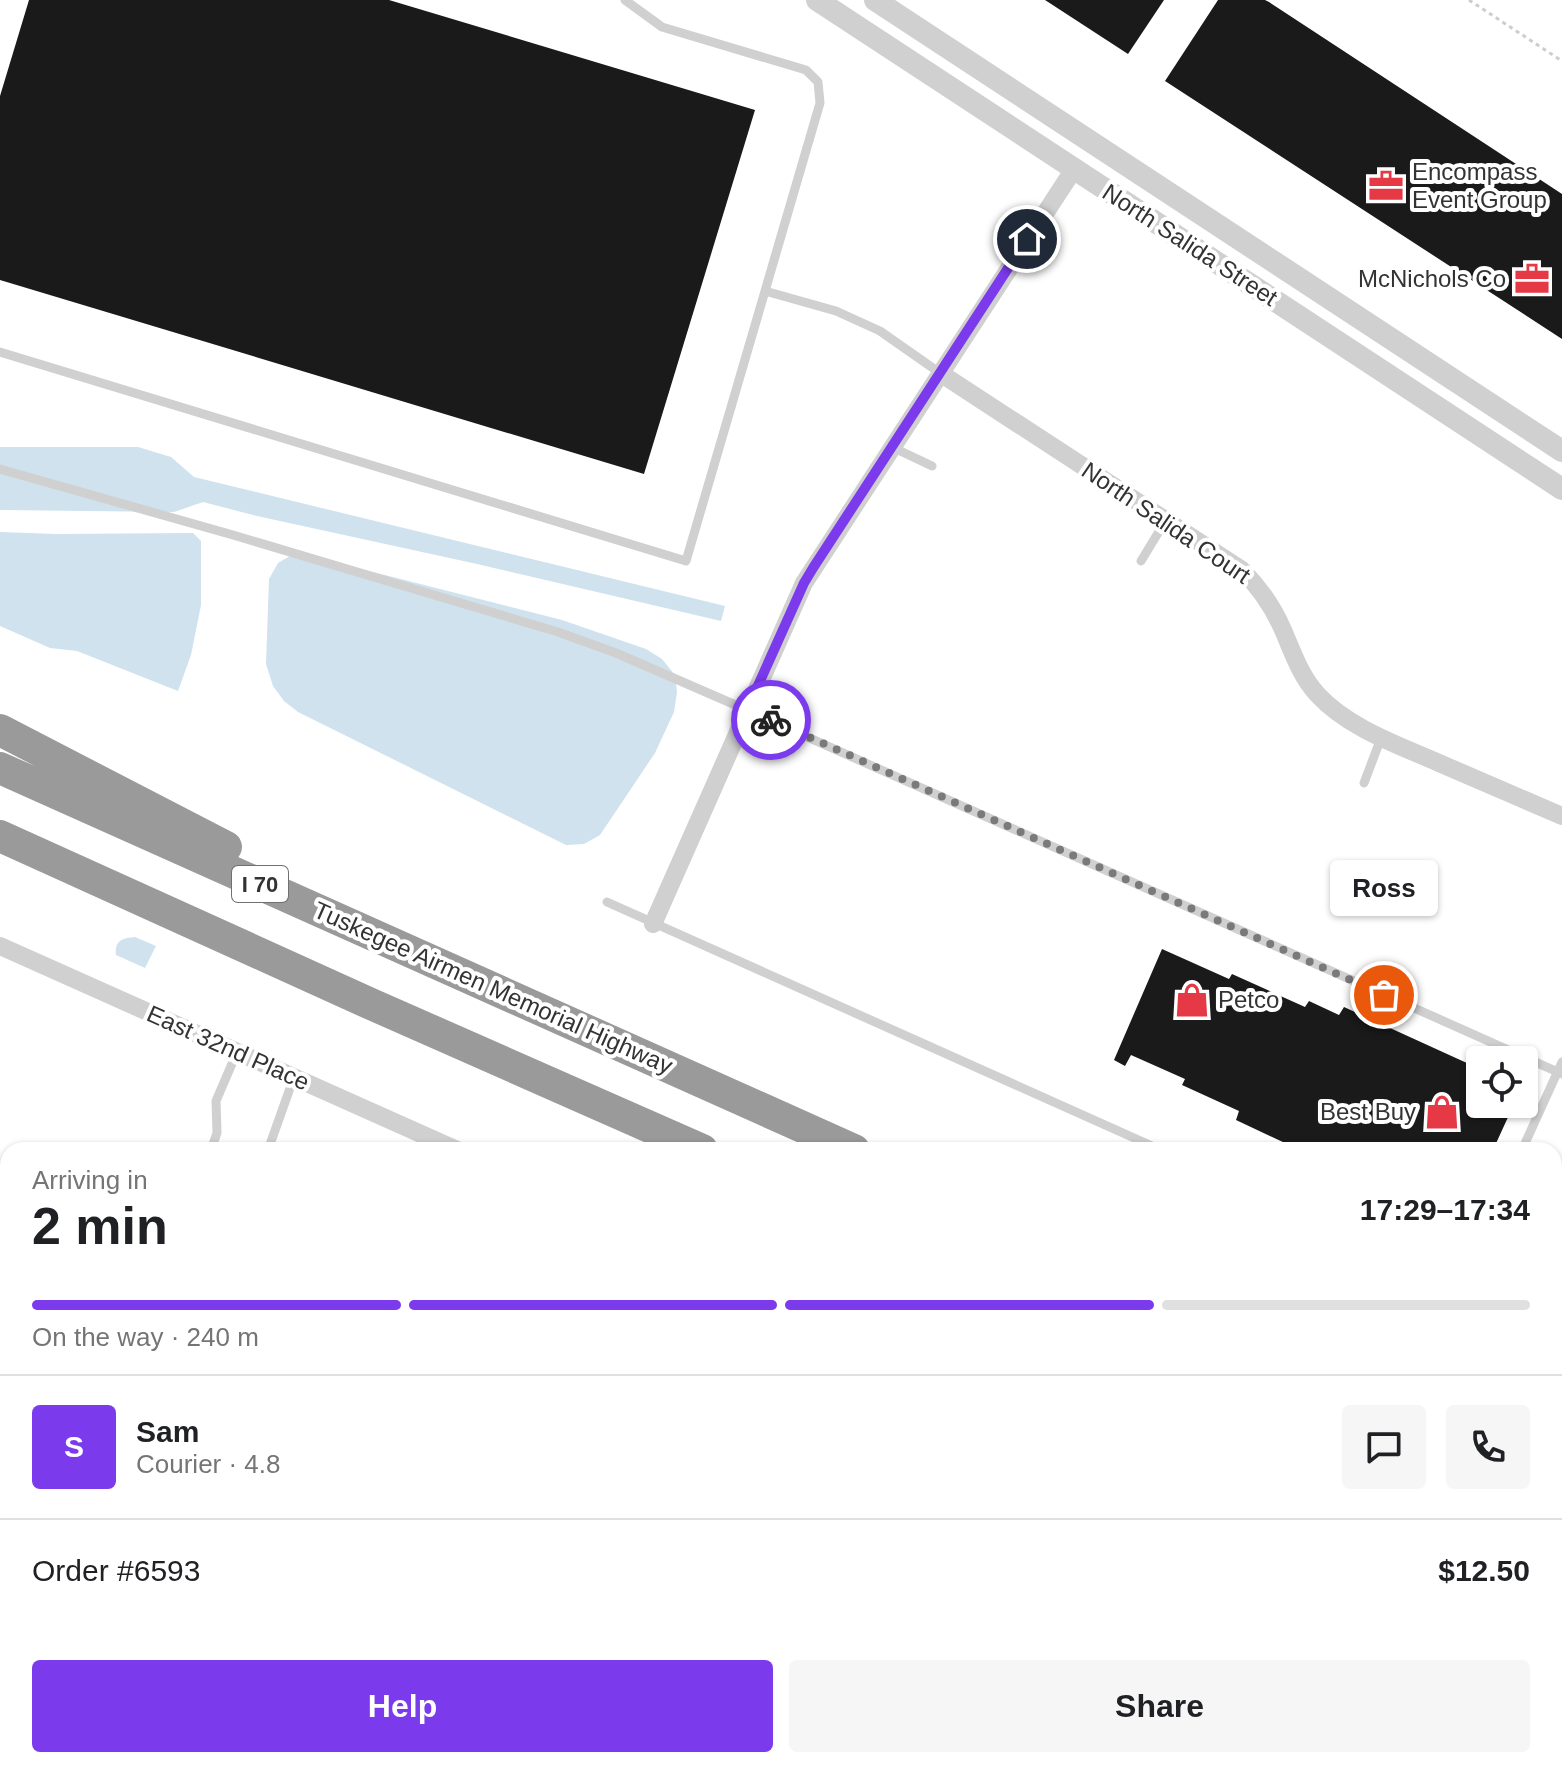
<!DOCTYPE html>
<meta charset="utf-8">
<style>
:root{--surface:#fff;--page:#f6f6f6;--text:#202124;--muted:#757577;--line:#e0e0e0;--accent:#7c3aed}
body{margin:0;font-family:Arial,sans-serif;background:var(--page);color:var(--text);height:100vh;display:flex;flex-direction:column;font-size:30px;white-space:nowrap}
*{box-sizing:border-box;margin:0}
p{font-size:26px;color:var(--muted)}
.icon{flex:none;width:44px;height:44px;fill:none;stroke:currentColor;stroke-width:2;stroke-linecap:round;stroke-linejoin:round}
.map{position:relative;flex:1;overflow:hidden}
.side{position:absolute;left:0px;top:1142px;width:1562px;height:626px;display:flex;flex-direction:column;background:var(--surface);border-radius:24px 24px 0 0;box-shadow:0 2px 6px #0004}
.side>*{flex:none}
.tools{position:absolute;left:1466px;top:1046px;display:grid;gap:16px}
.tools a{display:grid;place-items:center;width:72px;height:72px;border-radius:8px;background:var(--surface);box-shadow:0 2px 6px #0004;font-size:40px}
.pin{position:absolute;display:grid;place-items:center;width:68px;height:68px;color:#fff;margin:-34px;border:4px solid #fff;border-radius:50%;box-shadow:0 2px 8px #0007}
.courier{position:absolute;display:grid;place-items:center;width:80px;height:80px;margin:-40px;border:6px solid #7c3aed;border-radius:50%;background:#fff;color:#222;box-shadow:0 2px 10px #0007}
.bubble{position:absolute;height:56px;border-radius:8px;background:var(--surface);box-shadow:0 2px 6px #0004;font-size:26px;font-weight:700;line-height:56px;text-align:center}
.summary em{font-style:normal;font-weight:700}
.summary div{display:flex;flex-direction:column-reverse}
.summary{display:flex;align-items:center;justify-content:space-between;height:136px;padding:0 32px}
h1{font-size:52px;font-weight:700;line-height:60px}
.bar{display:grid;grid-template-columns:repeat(4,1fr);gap:12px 8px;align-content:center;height:96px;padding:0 32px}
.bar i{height:10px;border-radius:6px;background:var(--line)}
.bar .active{background:var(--accent)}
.bar p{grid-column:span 4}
.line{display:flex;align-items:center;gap:20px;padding:0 32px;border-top:2px solid var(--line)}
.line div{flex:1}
.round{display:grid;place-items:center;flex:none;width:84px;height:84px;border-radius:8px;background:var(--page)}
.cta{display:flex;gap:16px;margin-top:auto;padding:16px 32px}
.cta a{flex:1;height:92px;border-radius:8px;background:var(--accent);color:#fff;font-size:32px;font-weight:700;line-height:92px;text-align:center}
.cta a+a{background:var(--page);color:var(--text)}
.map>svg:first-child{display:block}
.water{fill:#cfe2ee}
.building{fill:#1a1a1a}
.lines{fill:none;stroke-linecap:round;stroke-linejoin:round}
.path{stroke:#cdcdcd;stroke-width:3;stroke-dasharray:4 4;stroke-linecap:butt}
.service{stroke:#d0d0d0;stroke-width:9}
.minor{stroke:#d0d0d0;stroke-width:18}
.tertiary{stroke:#d0d0d0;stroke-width:22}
.motorway{stroke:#9a9a9a;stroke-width:32}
.done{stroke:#7a7a7a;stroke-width:8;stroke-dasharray:0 14.4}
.route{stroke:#7c3aed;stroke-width:10}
.labels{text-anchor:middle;stroke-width:8;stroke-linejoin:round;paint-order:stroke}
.shield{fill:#fff;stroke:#707070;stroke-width:2}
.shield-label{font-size:22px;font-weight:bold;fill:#333}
.poi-label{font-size:24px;fill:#333;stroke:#fff;text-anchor:start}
.street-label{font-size:24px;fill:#333;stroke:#fff}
</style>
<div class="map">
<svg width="1562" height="1767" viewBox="0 0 1562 1767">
<rect width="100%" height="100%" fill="#fff"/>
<path class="water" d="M0 447H138L171 457 194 477 725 606 721 621 477 564 257 516 203 502 174 512 0 510Z
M0 532 56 534 193 533 201 541V605L191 655 178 691 77 651 50 648 0 626Z
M290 556H310L562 620 646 649 662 659 675 675 677 692 674 712 655 753 600 835 584 844 566 845 298 712 284 701 273 686 266 664 269 579 278 563Z
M135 937 156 946 145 968 116 955C114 941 122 938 135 937Z"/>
<path class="building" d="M29 0H389L755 110 644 474 0 280V96Z
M1045 0H1164L1128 54Z
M1218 0H1265L1269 2 1562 194V339L1165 81Z
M1162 949 1229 979 1232 974 1305 1007 1309 1001 1339 1015 1344 1007 1480 1069V1104H1514L1493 1150H1300L1236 1120 1239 1111 1182 1085 1185 1079 1131 1055 1125 1066 1114 1060Z"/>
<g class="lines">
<path class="path" d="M1469 0 1562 61"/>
<path class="service" d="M765 291 836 311 880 331 940 373
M0 352 686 561 820 103 818 82 806 70 662 27 625 0
M892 447 932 466
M0 469 233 535 558 632 616 653 747 710 1562 1074
M1141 561 1166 520
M1364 783 1381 738
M607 902 1161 1150
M211 1150 217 1133 216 1101 237 1052
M268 1150 294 1077
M1522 1150 1562 1062
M0 1289 8 1293
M0 1338 8 1341
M0 1548 8 1551
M0 1690 8 1692
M209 1760 232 1767
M84 1767 86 1760
M131 1767 133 1760
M420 1767 423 1760
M1025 1767 1030 1760"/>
<path class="minor" d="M940 373 1242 570C1260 588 1273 607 1283 630 1293 653 1300 675 1317 694 1348 728 1398 745 1439 763 1480 781 1521 798 1562 816
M653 924 804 583 1074 169
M0 946 457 1150
M0 1629 8 1631
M1554 1640 1562 1644
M444 1760 467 1767
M822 1767 824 1760"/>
<path class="tertiary" d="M817 0 1562 489
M875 0 1562 451"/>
<path class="motorway" d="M0 730 226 847
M0 768 854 1150
M0 836 371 1004 702 1150
M1554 1464 1562 1467
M1554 1531 1562 1534"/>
</g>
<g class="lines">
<path class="done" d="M771 720 1384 995"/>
<path class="route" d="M771 720 747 710 804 583 813 568 1027 239"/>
</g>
<defs>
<g id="office-bare" transform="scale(2.76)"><path d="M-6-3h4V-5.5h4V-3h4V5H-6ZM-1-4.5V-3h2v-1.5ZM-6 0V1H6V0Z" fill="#e63946" stroke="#fff" stroke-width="2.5" paint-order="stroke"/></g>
<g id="shop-bare" transform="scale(2.76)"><path d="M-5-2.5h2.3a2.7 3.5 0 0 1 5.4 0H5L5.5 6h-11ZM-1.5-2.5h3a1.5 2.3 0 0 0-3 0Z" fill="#e63946" stroke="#fff" stroke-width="2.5" paint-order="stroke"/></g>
</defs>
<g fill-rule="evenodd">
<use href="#office-bare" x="1386" y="186"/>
<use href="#office-bare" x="1532" y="279"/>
<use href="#shop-bare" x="1192" y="1000"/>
<use href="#shop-bare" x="1442" y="1112"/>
</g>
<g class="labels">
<rect class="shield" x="232" y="866" width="56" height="36" rx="6"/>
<g class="shield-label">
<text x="260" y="892">I 70</text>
</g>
<g class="poi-label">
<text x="1412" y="180">Encompass<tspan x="1412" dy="28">Event Group</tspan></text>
<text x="1506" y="287" text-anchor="end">McNichols Co</text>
<text x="1218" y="1008">Petco</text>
<text x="1416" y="1120" text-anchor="end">Best Buy</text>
</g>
<g class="street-label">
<text transform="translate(1190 245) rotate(33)" y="8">North Salida Street</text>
<text transform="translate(1166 523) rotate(34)" y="8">North Salida Court</text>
<text transform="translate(493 988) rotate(24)" y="8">Tuskegee Airmen Memorial Highway</text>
<text transform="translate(228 1048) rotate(24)" y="8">East 32nd Place</text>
</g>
</g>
</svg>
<div class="tools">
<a><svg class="icon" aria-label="locate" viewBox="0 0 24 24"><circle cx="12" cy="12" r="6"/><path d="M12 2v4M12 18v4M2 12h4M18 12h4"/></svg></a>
</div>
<div class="pin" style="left:1384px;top:995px;background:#ea580c"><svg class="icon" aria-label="bag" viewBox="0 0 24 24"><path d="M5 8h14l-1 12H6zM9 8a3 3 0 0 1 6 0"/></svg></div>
<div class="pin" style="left:1027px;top:239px;background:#1f2937"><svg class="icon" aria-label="home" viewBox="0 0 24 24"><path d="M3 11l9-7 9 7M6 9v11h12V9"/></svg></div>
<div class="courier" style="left:771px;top:720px"><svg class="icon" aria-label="bike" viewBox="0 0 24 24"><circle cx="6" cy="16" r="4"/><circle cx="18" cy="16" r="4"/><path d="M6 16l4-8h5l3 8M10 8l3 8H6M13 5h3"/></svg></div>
<div class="bubble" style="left:1330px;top:860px;width:108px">Ross</div>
<section class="side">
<div class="summary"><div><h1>2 min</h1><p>Arriving in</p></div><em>17:29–17:34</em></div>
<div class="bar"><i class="active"></i><i class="active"></i><i class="active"></i><i></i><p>On the way · 240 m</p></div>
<div class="line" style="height:144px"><b class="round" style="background:var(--accent);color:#fff">S</b><div><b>Sam</b><p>Courier · 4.8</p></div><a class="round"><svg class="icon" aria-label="chat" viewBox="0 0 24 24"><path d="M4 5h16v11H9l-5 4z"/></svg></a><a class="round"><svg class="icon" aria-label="phone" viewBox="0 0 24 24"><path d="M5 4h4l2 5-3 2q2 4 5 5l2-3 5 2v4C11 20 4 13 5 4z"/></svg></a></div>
<div class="line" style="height:104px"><div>Order #6593</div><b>$12.50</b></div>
<div class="cta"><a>Help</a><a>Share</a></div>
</section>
</div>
